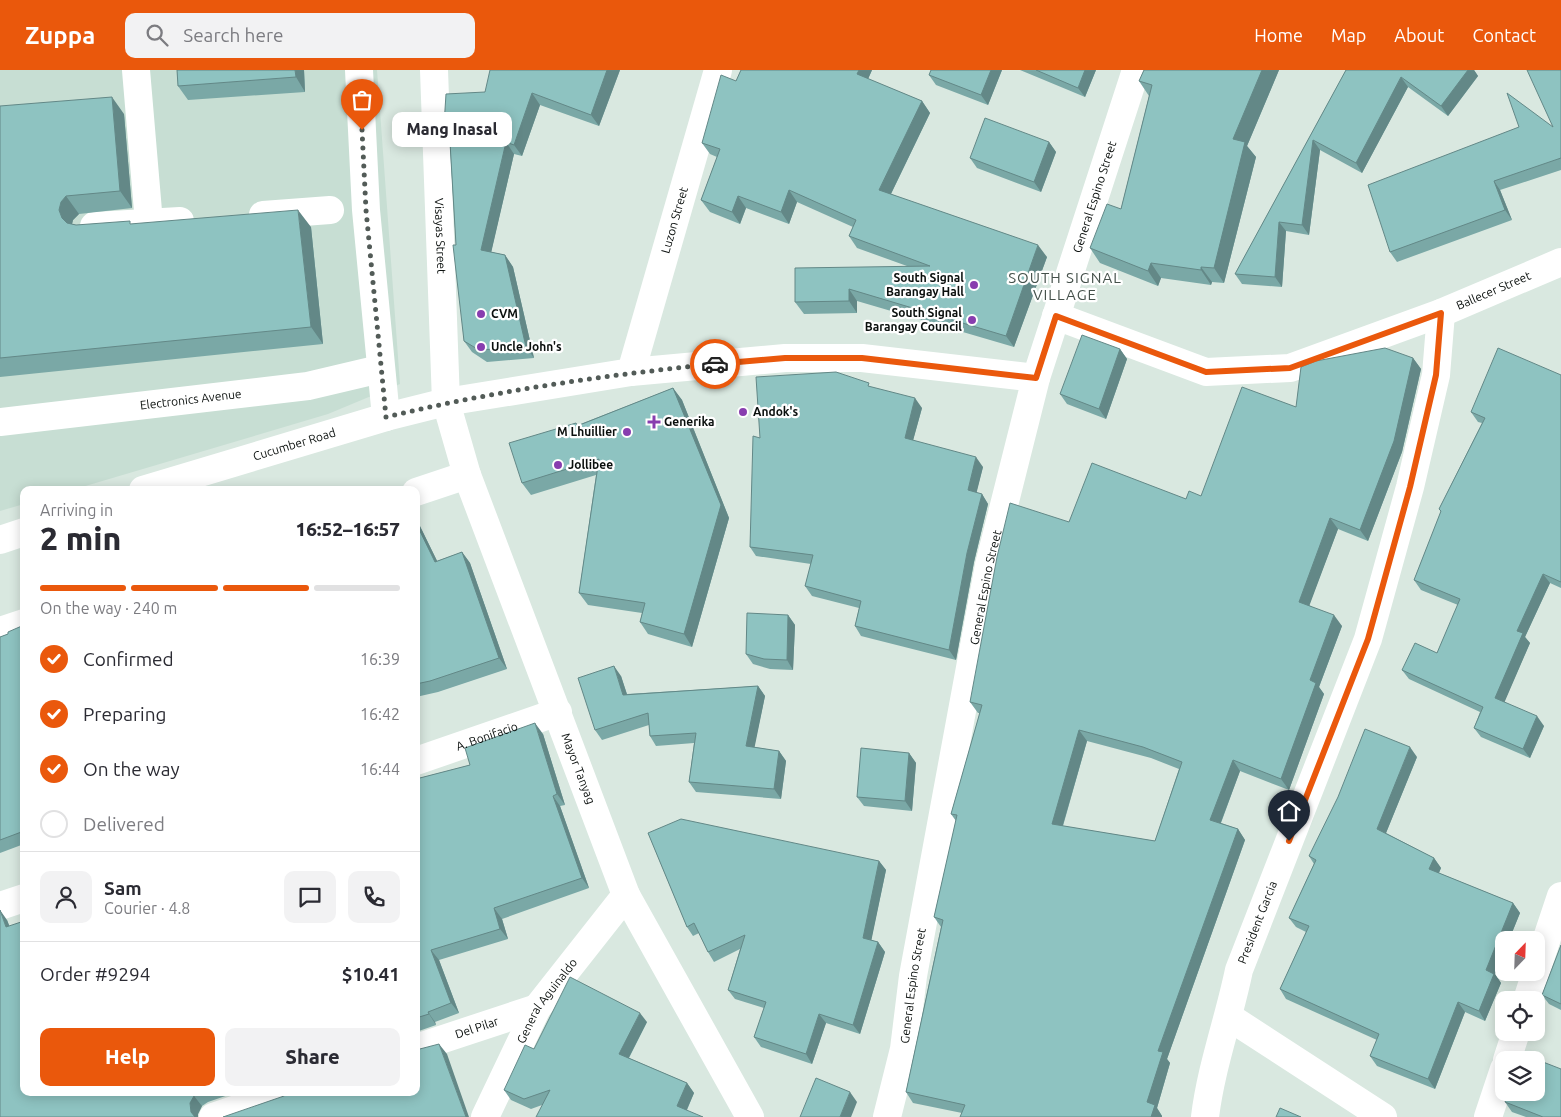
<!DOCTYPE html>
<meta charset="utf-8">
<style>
:root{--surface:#fff;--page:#f2f2f3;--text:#2b2b33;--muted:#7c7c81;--line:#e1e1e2;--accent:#ea580c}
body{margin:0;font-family:Ubuntu,sans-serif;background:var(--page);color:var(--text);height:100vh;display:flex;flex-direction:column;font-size:19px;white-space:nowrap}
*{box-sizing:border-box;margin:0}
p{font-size:16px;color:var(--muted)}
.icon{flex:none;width:28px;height:28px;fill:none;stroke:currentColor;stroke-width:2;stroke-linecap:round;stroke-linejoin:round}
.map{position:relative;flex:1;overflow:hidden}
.sheet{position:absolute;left:20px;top:416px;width:400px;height:610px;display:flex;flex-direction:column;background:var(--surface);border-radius:10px;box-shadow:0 2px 12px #0003}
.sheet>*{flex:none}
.needle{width:32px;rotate:23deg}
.fabs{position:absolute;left:1495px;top:861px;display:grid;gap:10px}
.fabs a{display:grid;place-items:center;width:50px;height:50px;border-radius:10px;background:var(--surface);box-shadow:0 2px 12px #0003;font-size:25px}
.pin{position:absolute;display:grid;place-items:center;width:42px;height:42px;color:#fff;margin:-51px -21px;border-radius:50% 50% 50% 0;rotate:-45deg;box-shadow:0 0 5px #0007}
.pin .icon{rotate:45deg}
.courier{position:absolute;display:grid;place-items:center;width:50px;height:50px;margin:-25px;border:4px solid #ea580c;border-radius:50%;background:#fff;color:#222;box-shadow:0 1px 6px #0007}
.bubble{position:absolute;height:35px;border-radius:10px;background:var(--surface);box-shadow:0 2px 12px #0003;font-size:16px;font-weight:800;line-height:35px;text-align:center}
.head em{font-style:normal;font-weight:800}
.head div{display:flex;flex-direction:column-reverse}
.head{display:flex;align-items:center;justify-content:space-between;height:85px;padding:0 20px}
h1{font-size:32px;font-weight:800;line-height:38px}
.bar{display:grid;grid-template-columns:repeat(4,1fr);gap:8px 5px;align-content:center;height:60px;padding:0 20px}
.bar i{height:6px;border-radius:4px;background:var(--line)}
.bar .on{background:var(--accent)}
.bar p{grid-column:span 4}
.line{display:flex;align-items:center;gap:12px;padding:0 20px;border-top:1px solid var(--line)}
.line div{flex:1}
.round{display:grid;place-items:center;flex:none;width:52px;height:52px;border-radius:10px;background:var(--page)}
ol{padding:0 20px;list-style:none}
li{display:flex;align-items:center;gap:15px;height:55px}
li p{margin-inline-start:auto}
li .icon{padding:5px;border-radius:50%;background:var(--accent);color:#fff;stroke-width:4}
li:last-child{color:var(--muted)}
li i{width:28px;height:28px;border:2px solid var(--line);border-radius:50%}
.primary-button{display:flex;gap:10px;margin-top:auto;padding:10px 20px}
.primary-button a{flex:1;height:58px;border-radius:10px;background:var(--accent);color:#fff;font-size:20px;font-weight:800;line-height:58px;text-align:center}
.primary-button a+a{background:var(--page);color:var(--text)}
header{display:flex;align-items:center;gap:30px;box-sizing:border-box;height:70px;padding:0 25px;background:var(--accent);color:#fff}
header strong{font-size:24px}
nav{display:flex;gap:28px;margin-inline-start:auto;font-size:18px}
.search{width:350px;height:45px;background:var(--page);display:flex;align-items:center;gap:12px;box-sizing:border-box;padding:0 18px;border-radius:10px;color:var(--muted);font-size:19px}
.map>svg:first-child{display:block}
.built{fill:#c7ded3}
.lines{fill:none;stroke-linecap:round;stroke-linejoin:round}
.minor{stroke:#fff;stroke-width:28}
.major{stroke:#fff;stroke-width:28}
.wall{fill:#7aa8a6;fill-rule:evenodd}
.shaded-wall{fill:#638887}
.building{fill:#8ec3c1;stroke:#638887;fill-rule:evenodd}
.done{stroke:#525b57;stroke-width:5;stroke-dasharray:0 9}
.route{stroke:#ea580c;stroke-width:6}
.poi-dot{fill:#883daf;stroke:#fff;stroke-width:2}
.labels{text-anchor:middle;stroke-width:4.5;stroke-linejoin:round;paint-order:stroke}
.street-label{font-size:12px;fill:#0a0f0d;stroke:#fff}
.poi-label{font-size:12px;font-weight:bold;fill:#0a0f0d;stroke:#fff;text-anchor:start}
.quarter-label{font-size:15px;letter-spacing:1px;fill:#45514b;stroke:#fff}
</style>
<header>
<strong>Zuppa</strong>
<div class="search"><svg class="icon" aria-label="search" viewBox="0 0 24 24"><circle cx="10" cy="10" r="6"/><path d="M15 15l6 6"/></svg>Search here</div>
<nav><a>Home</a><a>Map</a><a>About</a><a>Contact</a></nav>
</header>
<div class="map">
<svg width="1561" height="1047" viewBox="0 0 1561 1047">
<rect width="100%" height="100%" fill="#d9e8e0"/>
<path class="built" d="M0 0H377L400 314 328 344 72 420H24V434L0 441Z"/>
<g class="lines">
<g class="minor">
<path d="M136 0 149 153"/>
<path d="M359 0 366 140 386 347"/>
<path id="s1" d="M434 0 446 332 467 405 626 825 750 1047"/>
<path d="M263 145 330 140"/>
<path d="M94 156 180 151"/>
<path id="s2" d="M1056 246 1206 302 1290 298 1441 243 1561 192"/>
<path id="s3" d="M631 302 718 0"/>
<path id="s4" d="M0 352 308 316 380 299"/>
<path d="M416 422 467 405"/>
<path d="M0 561 24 553"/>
<path id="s5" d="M416 691 558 642"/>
<path d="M0 836 24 828"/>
<path d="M1536 901 1561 826"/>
<path d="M1527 930 1536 902"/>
<path d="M1229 947 1383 1047"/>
<path id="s6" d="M416 978 537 938"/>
<path d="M1507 990 1516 962"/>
<path d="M213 1047 286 1022"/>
<path id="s7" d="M485 1047 537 938 626 825"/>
<path id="s8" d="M887 1047 904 979 913 906 989 495 1036 308"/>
<path id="s9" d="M1205 1047C1211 997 1229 949 1239 900L1368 569 1410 417 1436 305 1441 243"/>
<path d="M1488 1047 1504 999"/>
</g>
<g class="major">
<path id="s10" d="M143 420 386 347 446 332 631 302 785 288H862L1036 308 1136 0"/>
<path d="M0 470 24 462"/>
</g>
</g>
<path class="wall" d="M177 0H304L305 22 188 30 178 16Z
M620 0 599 56 540 35 522 86 514 84 491 182 505 185 513 197 534 288 487 292 472 282 464 271 456 175 449 62 444 55 485 22Z
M741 0H872L868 9 922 31 930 43 891 124 1047 187 1014 277 857 231V243L804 244 795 232 907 196 857 178 849 166 853 157 797 132 789 154 746 138 740 154 710 142 701 130 717 87 710 84 702 73 736 11Z
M1002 0 988 35 936 15 929 5Z
M1020 0H1096L1085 27Z
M1144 0H1279L1247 76 1256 87 1224 213 1212 212 1211 215 1161 208 1158 216 1100 193 1090 178 1121 139 1149 26 1139 11Z
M1346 0H1474L1478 6 1448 46 1408 17 1362 103 1320 80 1309 165 1286 161 1282 217 1242 214 1235 204Z
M1561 0V100L1500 120 1512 150 1397 192 1390 182 1553 57Z
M0 36 124 44 132 138 79 144 73 150 72 154 76 155 132 154 311 157 323 274 0 307Z
M1049 72 1056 82 1041 122 977 98 970 88Z
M1120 279 1127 289 1106 349 1067 334 1060 324Z
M1413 288 1421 299 1402 382 1368 471 1338 459 1309 535 1342 556 1319 617 1324 624 1289 720 1240 701 1221 753 1238 759 1245 770 1167 989 1170 993 1157 1038 1162 1046 962 1043 913 1033 906 1022 941 857 934 847 956 751 951 744 980 643H978L970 632 1069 452 1201 426 1296 337ZM1087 671 1151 688 1179 699 1155 771 1063 756Z
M1561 305V518L1550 513 1525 567 1530 573 1504 632 1544 656 1530 688 1481 667 1474 658 1480 642 1409 609 1402 600 1437 583 1458 535 1421 520 1414 510 1441 442 1439 439 1482 353 1478 352 1471 342Z
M871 317 922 338 913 370 983 397 976 423 982 424 988 434 974 492 956 590 861 566 855 556 859 538 812 526 805 516 811 494 756 486 750 477 760 368Z
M673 318 682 330 729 448 692 577 648 564 640 552 642 543 588 535 579 523 596 405 531 425 522 413 576 353 578 355Z
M416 448 437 491 462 482 470 493 507 599 438 622 416 627Z
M788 545 795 555 793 600 770 599 753 594 746 584Z
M24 555V774L0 783V567L8 564Z
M621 606 627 624 758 616 765 626 754 677 779 681 786 691 781 729 696 722 689 712 694 673 656 676 650 666 649 655 602 670 595 660Z
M543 664 565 735 560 736 589 818 502 849 508 869 439 890 459 943 435 952 436 955 416 962V709L470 695Z
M909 683 916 693 912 741 864 736 857 727Z
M1417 687 1386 763 1434 788 1441 798 1439 803 1513 833 1520 843 1509 870H1504V882L1495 904 1501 913 1485 951 1465 942 1435 1019 1377 996 1370 986 1377 970 1286 929 1280 919 1306 862 1296 857 1289 848 1314 794 1309 786Z
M648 763 879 791 886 800 871 870 878 872 885 882 860 964 826 953 812 994 761 977 754 967 764 938 735 929 728 920 740 879 714 892 708 882 699 863 693 866 687 857Z
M7 850 9 856 24 1022H237L208 1032 202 1036 198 1044V1047H0Z
M1561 875V940L1549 934 1542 925Z
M647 952 629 988 687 1013 694 1023 687 1040 542 1035 531 1039 511 1030 504 1020 534 979Z
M1505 1032 1561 1047H1526L1512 1042Z"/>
<path class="shaded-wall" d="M295 0H304L305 22 296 7Z
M607 0H620L599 56 591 45Z
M859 0H872L865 16 857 4Z
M991 0H1002L988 35 981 25Z
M1085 0H1096L1085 27 1078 18Z
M1262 0H1279L1247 76 1256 87 1224 213 1214 198 1233 69Z
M1468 0H1474L1478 6 1448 46 1441 36Z
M1401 7 1408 17 1362 103 1356 93Z
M532 23 540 35 522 86 514 75Z
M112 27 124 44 132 138 120 121Z
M922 31 930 43 887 132 879 120Z
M1313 70 1320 80 1309 165 1302 155Z
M506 72 514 84 489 192 481 180Z
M1049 72 1056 82 1041 122 1034 112Z
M1494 111 1500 120 1512 150 1505 140Z
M789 120 797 132 789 154 781 142Z
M66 126 79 144 73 150 71 158 62 148 59 140 61 132Z
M738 126 746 138 740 154 732 142Z
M298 140 311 157 323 274 311 257Z
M1279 152 1286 161 1282 217 1275 207Z
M1038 175 1047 187 1014 277 1006 266Z
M505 185 513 197 534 288 526 277Z
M1151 193 1161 208 1158 216 1148 201Z
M1201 197 1212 212 1211 215 1201 200Z
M849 219 857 231V243L849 231Z
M1120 279 1127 289 1106 349 1099 339Z
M1413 288 1421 299 1402 382 1368 471 1360 460Z
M673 318 682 330 729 448 692 577 684 564Z
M915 328 922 338 911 378 905 368Z
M976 387 983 397 975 429 968 420Z
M982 424 988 434 974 492 956 590 949 580 967 483Z
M416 448 443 503 435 492 416 453Z
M1330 448 1338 459 1307 542 1299 532Z
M462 482 470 493 507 599 499 588Z
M1543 504 1550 513 1525 567 1530 573 1502 638 1495 628 1517 561Z
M788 545 795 555 793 600 787 590Z
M1334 545 1342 556 1319 617 1324 624 1289 720 1281 709 1310 610Z
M614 596 621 606 630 634 623 625Z
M758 616 765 626 753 685 746 676Z
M1537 646 1544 656 1530 688 1523 679Z
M535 653 543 664 565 735 557 724Z
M1079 660 1087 671 1060 765 1052 754Z
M1410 677 1417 687 1384 768 1377 759Z
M779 681 786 691 781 729 774 719Z
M909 683 916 693 912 741 905 731Z
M1233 690 1240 701 1218 760 1210 750Z
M553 726 560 736 589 818 582 808Z
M1238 759 1245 770 1167 989 1170 993 1157 1038 1162 1046V1047H1151L1147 1032 1158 981Z
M1434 788 1441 798 1436 809 1429 799Z
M879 791 886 800 870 877 863 868Z
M1513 833 1520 843 1509 870H1504V882L1495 904 1501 913 1485 951 1479 941 1486 900Z
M494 838 502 849 508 869 500 859Z
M0 840 7 850 14 867 6 857Z
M878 872 885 882 860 964 853 955Z
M431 880 439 890 459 943 451 933Z
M1458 932 1465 942 1435 1019 1428 1009Z
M428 942 435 952 436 955 429 944Z
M640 943 647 952 626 993 619 984Z
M819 944 826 953 812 994 806 984Z
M439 974 447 984 469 1047H466Z
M687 1013 694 1023 684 1046 677 1036Z
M850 1022 857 1032 851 1047H840Z
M194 1026 202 1036 198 1044V1047H195L191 1042 190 1033Z"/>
<path class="building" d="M177 0H295L296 7 178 16Z
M490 0H607L591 45 532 23 514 75 506 72 481 180 505 185 526 277 479 280 464 271 453 175H456L449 55H444L446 24 485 22Z
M741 0H859L857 4 922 31 879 120 1038 175 1006 266 849 219V231L795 232V198L930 196 849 166 856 150 789 120 781 142 738 126 732 142 701 130 720 79 702 73 721 5 736 11Z
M931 0H991L981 25 929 5Z
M1036 0H1085L1078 18Z
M1144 0H1262L1233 69 1245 72 1214 198 1201 197V200L1151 193 1148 201 1090 178 1107 134 1121 139 1152 15 1139 11Z
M1346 0H1468L1441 36 1401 7 1356 93 1313 70 1302 155 1279 152 1275 207 1235 204Z
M1527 0H1561V88L1494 111 1505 140 1390 182 1368 115 1519 57 1507 23 1553 57Z
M112 27 120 121 66 126 61 132 59 140 62 148 67 153 76 155 130 151V154L298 140 311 257 0 288V36Z
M985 48 1049 72 1034 112 970 88Z
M1082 265 1120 279 1099 339 1060 324Z
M1385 278 1413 288 1394 371 1360 460 1330 448 1299 532 1334 545 1310 610 1316 613 1281 709 1233 690 1210 750 1238 759 1158 981 1163 982 1147 1032 1155 1035 1151 1047H960L965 1035 906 1022 943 850 934 847 957 745 951 744 982 635 970 632 997 487 1010 433 1069 452 1092 393 1186 429 1189 421 1201 426 1242 317 1296 337 1301 297 1316 291ZM1079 660 1143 677 1182 692 1155 771 1052 754Z
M1498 278 1561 305V512L1543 504 1517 561 1523 563 1495 628 1537 646 1523 679 1474 658 1483 637 1402 600 1415 573 1437 583 1460 529 1414 510 1441 441 1439 439 1485 348 1471 342Z
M836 302 869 313 868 316 915 328 905 368 976 387 968 420 982 424 967 483 949 580 855 556 861 531 805 516 813 485 750 477 753 366 760 368 756 307Z
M673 318 721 435 684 564 640 552 645 533 579 523 599 389 522 413 509 373 576 353 577 356Z
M416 453 435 492 462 482 499 588 430 611 416 614Z
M747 543 788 545 787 590 764 589 746 584Z
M24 555V761L0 770V567L8 564V562Z
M614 596 623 625 758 616 746 676 779 681 774 719 689 712 696 663 650 666 648 643 595 660 578 608Z
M535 653 557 724 553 726 582 808 494 838 500 859 431 880 451 933 428 942 429 944 416 948V709L470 695 465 678Z
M1365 659 1410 677 1377 759 1434 788 1429 799 1513 833 1486 900 1494 904 1479 941 1458 932 1428 1009 1370 986 1379 964 1280 919 1309 856 1289 848 1316 790 1309 786 1338 727Z
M861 678 909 683 905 731 857 727Z
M681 749 879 791 863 868 878 872 853 955 819 944 806 984 754 967 766 932 728 920 745 865 708 882 694 853 687 857 648 763Z
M0 840 6 857 24 851V1022H199L194 1026 190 1033 191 1042 195 1047H0Z
M1561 875V934L1542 925Z
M570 907 640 943 619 984 687 1013 677 1036 703 1047H536L550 1020 524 1029 504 1020 525 975 534 979Z
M439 974 466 1047H223L284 1026 289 1022H416V980Z
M1525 985 1561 999V1047H1543L1505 1032 1509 1022H1536V990H1523Z
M816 1008 850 1022 840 1047H800Z
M1280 1038 1301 1047H1276Z"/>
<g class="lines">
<path class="done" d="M362 60 366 140 386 347C494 321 605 305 715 294"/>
<path class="route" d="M715 294 785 288H862L1036 308 1056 246 1206 302 1290 298 1441 243 1436 305 1410 417 1368 569 1289 771"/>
</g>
<g class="poi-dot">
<circle cx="974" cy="215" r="5"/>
<circle cx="481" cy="244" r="5"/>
<circle cx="972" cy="250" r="5"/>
<circle cx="481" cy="277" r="5"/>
<circle cx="743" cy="342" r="5"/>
<path d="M651.5 344.5h5v5h5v5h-5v5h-5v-5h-5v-5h5z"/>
<circle cx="627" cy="362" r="5"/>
<circle cx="558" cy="395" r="5"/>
</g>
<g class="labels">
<g class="street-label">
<text dy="4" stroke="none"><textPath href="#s10" startOffset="1100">General Espino Street</textPath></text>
<text dy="4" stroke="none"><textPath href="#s3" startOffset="158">Luzon Street</textPath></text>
<text dy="4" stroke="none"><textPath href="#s1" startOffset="166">Visayas Street</textPath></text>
<text dy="4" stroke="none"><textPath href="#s2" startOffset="462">Ballecer Street</textPath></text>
<text dy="4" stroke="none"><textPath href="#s4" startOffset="192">Electronics Avenue</textPath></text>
<text dy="4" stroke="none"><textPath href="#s10" startOffset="158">Cucumber Road</textPath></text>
<text dy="4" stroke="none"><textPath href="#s8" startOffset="539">General Espino Street</textPath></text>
<text dy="4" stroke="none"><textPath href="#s5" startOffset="75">A. Bonifacio</textPath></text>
<text dy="4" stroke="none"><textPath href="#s1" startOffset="722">Mayor Tanyag</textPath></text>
<text dy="4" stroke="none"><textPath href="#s9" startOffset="202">President Garcia</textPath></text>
<text dy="4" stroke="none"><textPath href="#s8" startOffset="134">General Espino Street</textPath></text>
<text dy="4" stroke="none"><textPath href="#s7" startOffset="132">General Aguinaldo</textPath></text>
<text dy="4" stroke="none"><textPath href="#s6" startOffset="64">Del Pilar</textPath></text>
</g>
<g class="poi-label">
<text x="964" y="212" text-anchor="end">South Signal<tspan x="964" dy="14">Barangay Hall</tspan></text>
<text x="962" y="247" text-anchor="end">South Signal<tspan x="962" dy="14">Barangay Council</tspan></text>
<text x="491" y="248">CVM</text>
<text x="491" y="281">Uncle John's</text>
<text x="753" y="346">Andok's</text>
<text x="664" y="356">Generika</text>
<text x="617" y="366" text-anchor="end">M Lhuillier</text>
<text x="568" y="399">Jollibee</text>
</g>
<g class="quarter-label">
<text x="1065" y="213">SOUTH SIGNAL<tspan x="1065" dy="17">VILLAGE</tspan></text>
</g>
</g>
</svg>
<div class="fabs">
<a><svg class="needle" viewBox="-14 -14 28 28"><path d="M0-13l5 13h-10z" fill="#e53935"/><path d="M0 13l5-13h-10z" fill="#7c7c81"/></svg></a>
<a><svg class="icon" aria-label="locate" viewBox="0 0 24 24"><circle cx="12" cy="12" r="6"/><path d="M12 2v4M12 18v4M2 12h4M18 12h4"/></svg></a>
<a><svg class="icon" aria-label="layers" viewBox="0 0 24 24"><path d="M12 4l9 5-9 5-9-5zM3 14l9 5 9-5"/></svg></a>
</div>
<div class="pin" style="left:362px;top:60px;background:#ea580c"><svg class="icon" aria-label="bag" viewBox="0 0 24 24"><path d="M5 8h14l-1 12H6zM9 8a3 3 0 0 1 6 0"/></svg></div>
<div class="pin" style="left:1289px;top:771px;background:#1f2937"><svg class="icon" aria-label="home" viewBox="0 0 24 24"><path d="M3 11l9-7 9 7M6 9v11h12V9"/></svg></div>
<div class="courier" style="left:715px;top:294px"><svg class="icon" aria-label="car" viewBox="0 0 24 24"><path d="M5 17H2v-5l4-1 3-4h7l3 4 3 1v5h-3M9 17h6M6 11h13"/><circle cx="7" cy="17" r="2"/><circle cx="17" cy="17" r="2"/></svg></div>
<div class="bubble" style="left:392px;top:42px;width:120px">Mang Inasal</div>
<section class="sheet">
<div class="head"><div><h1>2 min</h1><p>Arriving in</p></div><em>16:52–16:57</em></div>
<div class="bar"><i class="on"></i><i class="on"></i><i class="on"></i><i></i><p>On the way · 240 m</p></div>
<ol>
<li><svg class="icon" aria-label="check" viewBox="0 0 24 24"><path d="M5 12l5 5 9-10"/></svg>Confirmed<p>16:39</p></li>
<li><svg class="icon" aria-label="check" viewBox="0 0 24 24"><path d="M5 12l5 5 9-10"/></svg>Preparing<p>16:42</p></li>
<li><svg class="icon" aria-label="check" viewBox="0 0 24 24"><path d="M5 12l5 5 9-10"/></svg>On the way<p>16:44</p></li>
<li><i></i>Delivered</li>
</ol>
<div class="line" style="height:90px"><a class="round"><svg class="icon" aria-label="person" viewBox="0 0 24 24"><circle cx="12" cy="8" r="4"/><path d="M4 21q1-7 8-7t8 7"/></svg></a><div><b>Sam</b><p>Courier · 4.8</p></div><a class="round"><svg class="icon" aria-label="chat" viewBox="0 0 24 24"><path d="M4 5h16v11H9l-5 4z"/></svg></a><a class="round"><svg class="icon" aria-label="phone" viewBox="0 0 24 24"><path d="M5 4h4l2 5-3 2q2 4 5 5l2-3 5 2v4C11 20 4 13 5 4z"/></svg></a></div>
<div class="line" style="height:65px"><div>Order #9294</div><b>$10.41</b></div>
<div class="primary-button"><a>Help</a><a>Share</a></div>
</section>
</div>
